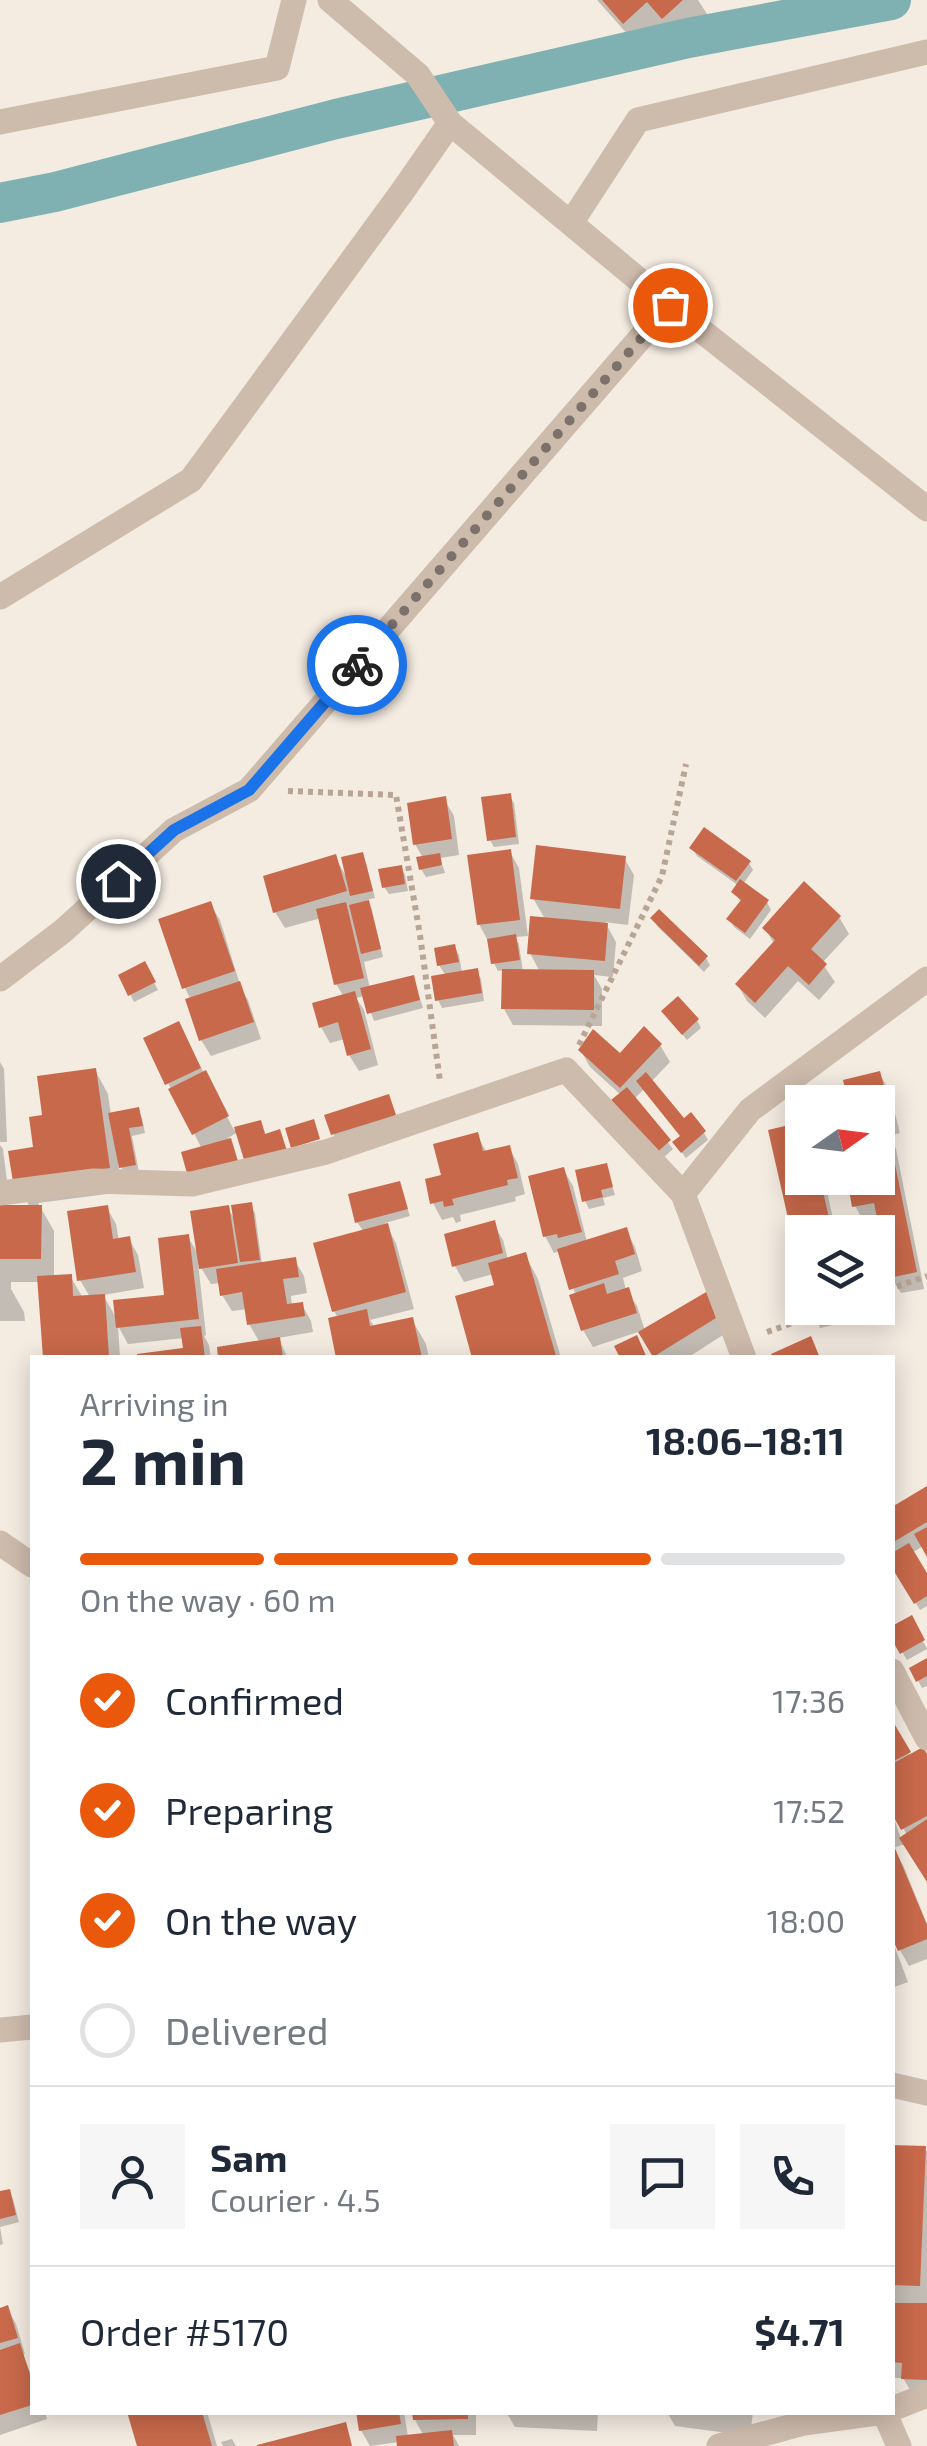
<!DOCTYPE html>
<meta charset="utf-8">
<style>
:root{--surface:#fff;--page:#f6f6f7;--text:#1f2937;--muted:#747a83;--line:#e0e1e3;--accent:#ea580c}
body{margin:0;font-family:"Exo 2",sans-serif;background:var(--page);color:var(--text);height:100vh;display:flex;flex-direction:column;font-size:38px;white-space:nowrap}
*{box-sizing:border-box;margin:0}
p{font-size:32px;color:var(--muted)}
.icon{flex:none;width:55px;height:55px;fill:none;stroke:currentColor;stroke-width:2;stroke-linecap:round;stroke-linejoin:round}
.map{position:relative;flex:1;overflow:hidden}
.side{position:absolute;left:30px;top:1355px;width:865px;height:1060px;display:flex;flex-direction:column;background:var(--surface);border-radius:0px;box-shadow:0 5px 25px #0003}
.side>*{flex:none}
.needle{width:65px;rotate:76deg}
.controls{position:absolute;left:785px;top:1085px;display:grid;gap:20px}
.controls a{display:grid;place-items:center;width:110px;height:110px;border-radius:0px;background:var(--surface);box-shadow:0 5px 25px #0003;font-size:50px}
.pin{position:absolute;display:grid;place-items:center;width:85px;height:85px;color:#fff;margin:-42px;border:5px solid #fff;border-radius:50%;box-shadow:0 2px 10px #0007}
.courier{position:absolute;display:grid;place-items:center;width:100px;height:100px;margin:-50px;border:8px solid #1a73e8;border-radius:50%;background:#fff;color:#222;box-shadow:0 2px 12px #0007}
.head em{font-style:normal;font-weight:700}
.head div{display:flex;flex-direction:column-reverse}
.head{display:flex;align-items:center;justify-content:space-between;height:170px;padding:0 50px}
h1{font-size:65px;font-weight:700;line-height:75px}
.bar{display:grid;grid-template-columns:repeat(4,1fr);gap:15px 10px;align-content:center;height:120px;padding:0 50px}
.bar i{height:12px;border-radius:8px;background:var(--line)}
.bar .current{background:var(--accent)}
.bar p{grid-column:span 4}
.line{display:flex;align-items:center;gap:25px;padding:0 50px;border-top:2px solid var(--line)}
.line div{flex:1}
.round{display:grid;place-items:center;flex:none;width:105px;height:105px;border-radius:0px;background:var(--page)}
ol{padding:0 50px;list-style:none}
li{display:flex;align-items:center;gap:30px;height:110px}
li p{margin-inline-start:auto}
li .icon{padding:10px;border-radius:50%;background:var(--accent);color:#fff;stroke-width:4}
li:last-child{color:var(--muted)}
li i{width:55px;height:55px;border:5px solid var(--line);border-radius:50%}
.map>svg:first-child{display:block}
.shadow{fill:#0003;fill-rule:evenodd}
.lines{fill:none;stroke-linecap:round;stroke-linejoin:round}
.canal{stroke:#7fb0b2;stroke-width:40}
.building{fill:#c8694b}
.path{stroke:#b9a596;stroke-width:6;stroke-dasharray:5 5;stroke-linecap:butt}
.minor{stroke:#cdbbac;stroke-width:25}
.done{stroke:#7c716b;stroke-width:10;stroke-dasharray:0 18}
.route{stroke:#1a73e8;stroke-width:12}
</style>
<div class="map">
<svg width="927" height="2446" viewBox="0 0 927 2446">
<rect width="100%" height="100%" fill="#f4ebe1"/>
<path class="shadow" d="M597 0H698L707 14 677 41 662 24 638 46Z
M509 795 514 803 519 844 494 847 490 840Z
M444 799 454 816 459 855 440 858 445 873 426 877 421 869 423 858 415 844Z
M692 848 749 863 753 870 743 884 767 902 771 910 750 939 734 927 729 919 742 903 734 892 739 886 697 856Z
M510 852 519 868 528 936 515 937 519 944 523 972H540L530 953 545 919 533 898 624 858 634 875 628 925 605 922 616 942 613 977 594 975 602 989V1026L513 1025 504 1009V970L498 971 494 963 488 941 479 924Z
M362 855 366 863 375 898 367 900 372 910 383 957 364 962 370 989 413 977 423 1008 374 1021 365 996 356 998 364 1010 378 1065 359 1071 349 1055 345 1039 330 1043 321 1027 344 997 336 984 321 918 285 928 275 912 335 857 347 878Z
M401 867 405 875 408 891 389 894 384 887Z
M210 904 220 920 241 988 248 1000 261 1039 211 1056 201 1040 191 1000 185 988Z
M839 917 849 934 822 963 835 982 819 1000 798 981 765 1018 747 1001 738 985 774 944 765 928Z
M653 918 706 958 710 965 704 972 657 926Z
M454 947 459 955 462 973 476 971 481 979 484 1001 442 1008 438 1000 446 976 439 965Z
M144 964 158 990 134 1002 130 994Z
M669 1019 697 1020 701 1028 687 1040Z
M187 1041 234 1130H264L266 1136 283 1140 238 1132 228 1138 234 1148 241 1170 202 1149 168 1083Z
M660 1045 670 1062 651 1082 683 1122 704 1133 708 1140 686 1158 680 1150 682 1137 644 1089 634 1099 673 1149 661 1160 621 1095 590 1067 581 1051 620 1056Z
M0 1062 4 1069 7 1142H0Z
M95 1070 108 1094 111 1115 137 1110 142 1118 145 1133 132 1136 139 1172 126 1175 118 1162 122 1192 38 1203 54 1231V1277L70 1276 83 1298 90 1297 80 1280 107 1208 116 1224 119 1241 129 1239 138 1255 144 1288 103 1295 118 1321 167 1297 188 1237 200 1257 228 1208 236 1222 250 1205 255 1213 262 1264 294 1259 304 1276 307 1293 291 1296 292 1306 302 1305 311 1321 313 1332 278 1338 288 1358H221L260 1343 249 1324 247 1309 232 1311 222 1295 221 1283 211 1284 198 1263 206 1335 204 1336 209 1345 211 1358H140L185 1351 184 1338 128 1344 118 1326 120 1358H45L40 1282H11V1289L24 1312 25 1321H0V1207H30L15 1181 36 1149 45 1117Z
M879 1073 889 1090 900 1133 889 1136 896 1149 924 1289 901 1293 891 1277 880 1219 864 1222 855 1206 849 1178H878V1102H851L846 1082Z
M388 1097 398 1123 337 1142 327 1117Z
M802 1124V1178H824L834 1223 858 1217 862 1232H802V1276L794 1238 799 1237 793 1226 771 1132Z
M477 1135 487 1153 509 1148 518 1164 525 1194 515 1197 516 1201 460 1215 461 1221 456 1223 453 1217 442 1220 433 1203 444 1177Z
M0 1145 3 1149 9 1197 0 1198Z
M606 1166 615 1195 603 1198 605 1205 589 1209 585 1201Z
M563 1169 573 1186 587 1242 626 1230 635 1247 642 1271 623 1278 626 1290 637 1306 645 1331 712 1291 731 1330 687 1358H656L641 1331 593 1347 583 1330 572 1297 576 1296 560 1251 554 1253 545 1236Z
M399 1184 410 1216 385 1223 396 1243 414 1309 370 1320 375 1328 412 1320 426 1344 429 1358H339L338 1318 334 1311 364 1232 357 1222Z
M493 1223 503 1240 508 1260 525 1255 538 1279 561 1358H475L497 1286 493 1274 464 1282 455 1266Z
M810 1308H839L842 1323 820 1328Z
M927 1489V1552L923 1546 912 1553 927 1578V1606L920 1610 892 1563V1510Z
M911 1618 927 1649 907 1660 892 1634Z
M927 1661V1686L922 1688 912 1669Z
M892 1725 911 1757 927 1759V1879L905 1844 893 1848 903 1865 927 1924V1959L909 1966 896 1943 894 1945 908 1982 892 1988ZM897 1817 907 1835 901 1839 894 1818Z
M892 2147 925 2149 927 2152V2395H913L903 2378H894L892 2375Z
M9 2191 13 2199 19 2222 0 2227 3 2244 0 2245V2193Z
M7 2308 16 2324 25 2354 23 2355 32 2376V2412H45L47 2419 0 2435V2310Z
M129 2412H207L217 2446H139Z
M358 2412H404L408 2437 424 2436 415 2420V2412H476V2435H453L459 2446H400L399 2442 370 2446 361 2430Z
M506 2412H598L597 2431 515 2427Z
M667 2412H753L750 2436 675 2426Z
M232 2439 236 2446H223L221 2442Z"/>
<g class="lines">
<path class="canal" d="M0 203 55 192 336 119 688 38 891 0"/>
</g>
<path class="building" d="M602 0H683L662 19 647 2 623 24Z
M511 793 516 837 487 841 481 797Z
M446 796 452 839 413 845 407 803Z
M704 827 751 861 736 881 689 848Z
M536 845 626 856 620 909 530 899Z
M511 849 520 920 477 925 467 855Z
M363 852 373 891 350 896 341 857Z
M440 853 442 865 419 870 416 857Z
M336 854 347 891 273 913 263 876Z
M402 865 405 884 382 888 378 869Z
M740 879 769 900 745 933 726 919 741 900 731 892Z
M804 881 841 916 811 949 827 964 809 985 788 966 755 1003 735 984 775 940 762 928Z
M369 900 381 949 361 954 349 905Z
M211 901 235 971 182 989 158 919Z
M346 902 364 978 334 985 316 909Z
M659 909 708 956 699 966 650 918Z
M530 916 608 923 605 961 527 954Z
M516 934 520 960 491 964 487 939Z
M455 944 459 962 437 966 434 948Z
M145 961 156 982 128 996 118 975Z
M478 968 482 993 435 1001 431 976Z
M502 969 594 970V1010L501 1009Z
M414 975 420 1000 367 1014 360 988Z
M240 981 254 1022 199 1041 185 999Z
M355 991 371 1049 347 1056 338 1022 319 1028 312 1003Z
M678 996 699 1019 682 1035 661 1011Z
M179 1021 201 1068 165 1085 143 1038Z
M644 1026 662 1044 620 1088 578 1050 593 1029 620 1053Z
M96 1068 110 1168 13 1182 8 1151 33 1147 29 1117 42 1115 37 1076Z
M206 1070 229 1116 192 1135 168 1089Z
M880 1071 892 1117 878 1121V1102H848L843 1080Z
M646 1072 684 1118 691 1112 706 1131 681 1153 672 1142 680 1136 636 1081Z
M627 1087 671 1140 655 1154 611 1100Z
M389 1094 396 1115 331 1135 324 1115Z
M139 1107 143 1126 129 1128 136 1165 119 1168 108 1113Z
M314 1119 320 1139 291 1148 285 1128Z
M261 1120 265 1134 280 1129 287 1151 245 1163 234 1127Z
M802 1122V1178H820L829 1218 790 1227 768 1130Z
M888 1130 917 1272 889 1278 874 1203 852 1207 847 1178H878V1132Z
M478 1132 483 1151 510 1145 518 1178 507 1180 508 1185 452 1199 454 1205 444 1207 443 1201 430 1204 425 1179 441 1175 433 1144Z
M231 1138 238 1162 188 1177 181 1152Z
M607 1163 613 1187 601 1190 603 1197 582 1202 575 1170Z
M564 1167 582 1232 558 1238 557 1234 543 1237 528 1176Z
M400 1181 408 1209 355 1223 348 1194Z
M252 1202 260 1260 240 1262 231 1205Z
M0 1205H42L41 1259H0Z
M108 1205 113 1239 130 1236 136 1272 77 1281 67 1211Z
M229 1205 238 1263 199 1269 190 1211Z
M857 1215 861 1232H833L831 1221Z
M495 1220 503 1253 452 1267 444 1234Z
M388 1223 406 1292 332 1312 313 1243Z
M627 1227 635 1254 615 1261 619 1274 569 1290 557 1249Z
M189 1234 199 1319 116 1328 113 1300 164 1295 158 1238Z
M802 1234V1281H801L791 1236Z
M526 1252 556 1356 472 1358 455 1296 494 1285 488 1263Z
M296 1257 299 1277 283 1279 287 1304 303 1302 305 1316 247 1325 242 1292 220 1296 216 1269Z
M72 1274 73 1296 105 1294 109 1358H43L37 1276Z
M604 1283 607 1294 629 1287 637 1313 581 1331 569 1295Z
M713 1288 724 1313 653 1357 638 1332Z
M367 1309 370 1326 413 1317 422 1358H336L328 1318Z
M201 1326 205 1358H137V1354L183 1348 180 1328Z
M637 1335 647 1358H620L614 1346Z
M811 1336 820 1358H773L771 1354Z
M280 1337 283 1358H218L217 1347Z
M927 1486V1522L892 1543V1507Z
M927 1527V1557L914 1534Z
M909 1543 927 1573V1596L914 1604 892 1568V1553Z
M912 1615 925 1640 900 1654 892 1640V1626Z
M927 1658V1676L916 1682 909 1668Z
M892 1720 911 1752 892 1762Z
M923 1747 927 1754V1816L901 1830 892 1814V1764Z
M927 1819V1882L899 1838Z
M892 1841 927 1925V1939L898 1951 892 1938Z
M892 2145 926 2146 920 2286 892 2285Z
M10 2189 16 2215 0 2219V2191Z
M892 2303H927V2380L901 2379 902 2363 892 2362Z
M8 2305 18 2338 0 2343V2308Z
M20 2343 32 2381V2405L0 2415V2350Z
M127 2412H202L212 2446H137Z
M356 2412H399L401 2424 359 2431Z
M412 2412H468V2419L413 2420Z
M346 2422 352 2446H257V2445Z
M452 2430 454 2446H397L396 2436Z"/>
<g class="lines">
<path class="path" d="M288 791 396 795 420 935 440 1081
M579 1045 662 876 686 764
M878 1293 927 1276
M767 1332 836 1308"/>
<path class="minor" d="M330 0 418 75 450 123 669 305 927 509
M0 122 277 68 294 0
M571 223 638 120 927 52
M0 597 191 480 402 192 450 123
M0 979 63 931 174 830 249 790 669 305
M0 1193 94 1181 192 1184 326 1152 566 1070 683 1194 744 1358
M683 1194 750 1110 927 979
M0 1543 32 1565
M892 1671 927 1738
M0 2030 32 2027
M892 2085 927 2093
M892 2409 927 2395
M719 2446 804 2423 884 2412 899 2446"/>
</g>
<g class="lines">
<path class="done" d="M357 665 670 305"/>
<path class="route" d="M118 881 174 830 249 790 357 665"/>
</g>
</svg>
<div class="controls">
<a><svg class="needle" viewBox="-14 -14 28 28"><path d="M0-13l5 13h-10z" fill="#e53935"/><path d="M0 13l5-13h-10z" fill="#747a83"/></svg></a>
<a><svg class="icon" aria-label="layers" viewBox="0 0 24 24"><path d="M12 4l9 5-9 5-9-5zM3 14l9 5 9-5"/></svg></a>
</div>
<div class="pin" style="left:670px;top:305px;background:#ea580c"><svg class="icon" aria-label="bag" viewBox="0 0 24 24"><path d="M5 8h14l-1 12H6zM9 8a3 3 0 0 1 6 0"/></svg></div>
<div class="pin" style="left:118px;top:881px;background:#1f2937"><svg class="icon" aria-label="home" viewBox="0 0 24 24"><path d="M3 11l9-7 9 7M6 9v11h12V9"/></svg></div>
<div class="courier" style="left:357px;top:665px"><svg class="icon" aria-label="bike" viewBox="0 0 24 24"><circle cx="6" cy="16" r="4"/><circle cx="18" cy="16" r="4"/><path d="M6 16l4-8h5l3 8M10 8l3 8H6M13 5h3"/></svg></div>
<section class="side">
<div class="head"><div><h1>2 min</h1><p>Arriving in</p></div><em>18:06–18:11</em></div>
<div class="bar"><i class="current"></i><i class="current"></i><i class="current"></i><i></i><p>On the way · 60 m</p></div>
<ol>
<li><svg class="icon" aria-label="check" viewBox="0 0 24 24"><path d="M5 12l5 5 9-10"/></svg>Confirmed<p>17:36</p></li>
<li><svg class="icon" aria-label="check" viewBox="0 0 24 24"><path d="M5 12l5 5 9-10"/></svg>Preparing<p>17:52</p></li>
<li><svg class="icon" aria-label="check" viewBox="0 0 24 24"><path d="M5 12l5 5 9-10"/></svg>On the way<p>18:00</p></li>
<li><i></i>Delivered</li>
</ol>
<div class="line" style="height:180px"><a class="round"><svg class="icon" aria-label="person" viewBox="0 0 24 24"><circle cx="12" cy="8" r="4"/><path d="M4 21q1-7 8-7t8 7"/></svg></a><div><b>Sam</b><p>Courier · 4.5</p></div><a class="round"><svg class="icon" aria-label="chat" viewBox="0 0 24 24"><path d="M4 5h16v11H9l-5 4z"/></svg></a><a class="round"><svg class="icon" aria-label="phone" viewBox="0 0 24 24"><path d="M5 4h4l2 5-3 2q2 4 5 5l2-3 5 2v4C11 20 4 13 5 4z"/></svg></a></div>
<div class="line" style="height:130px"><div>Order #5170</div><b>$4.71</b></div>
</section>
</div>
